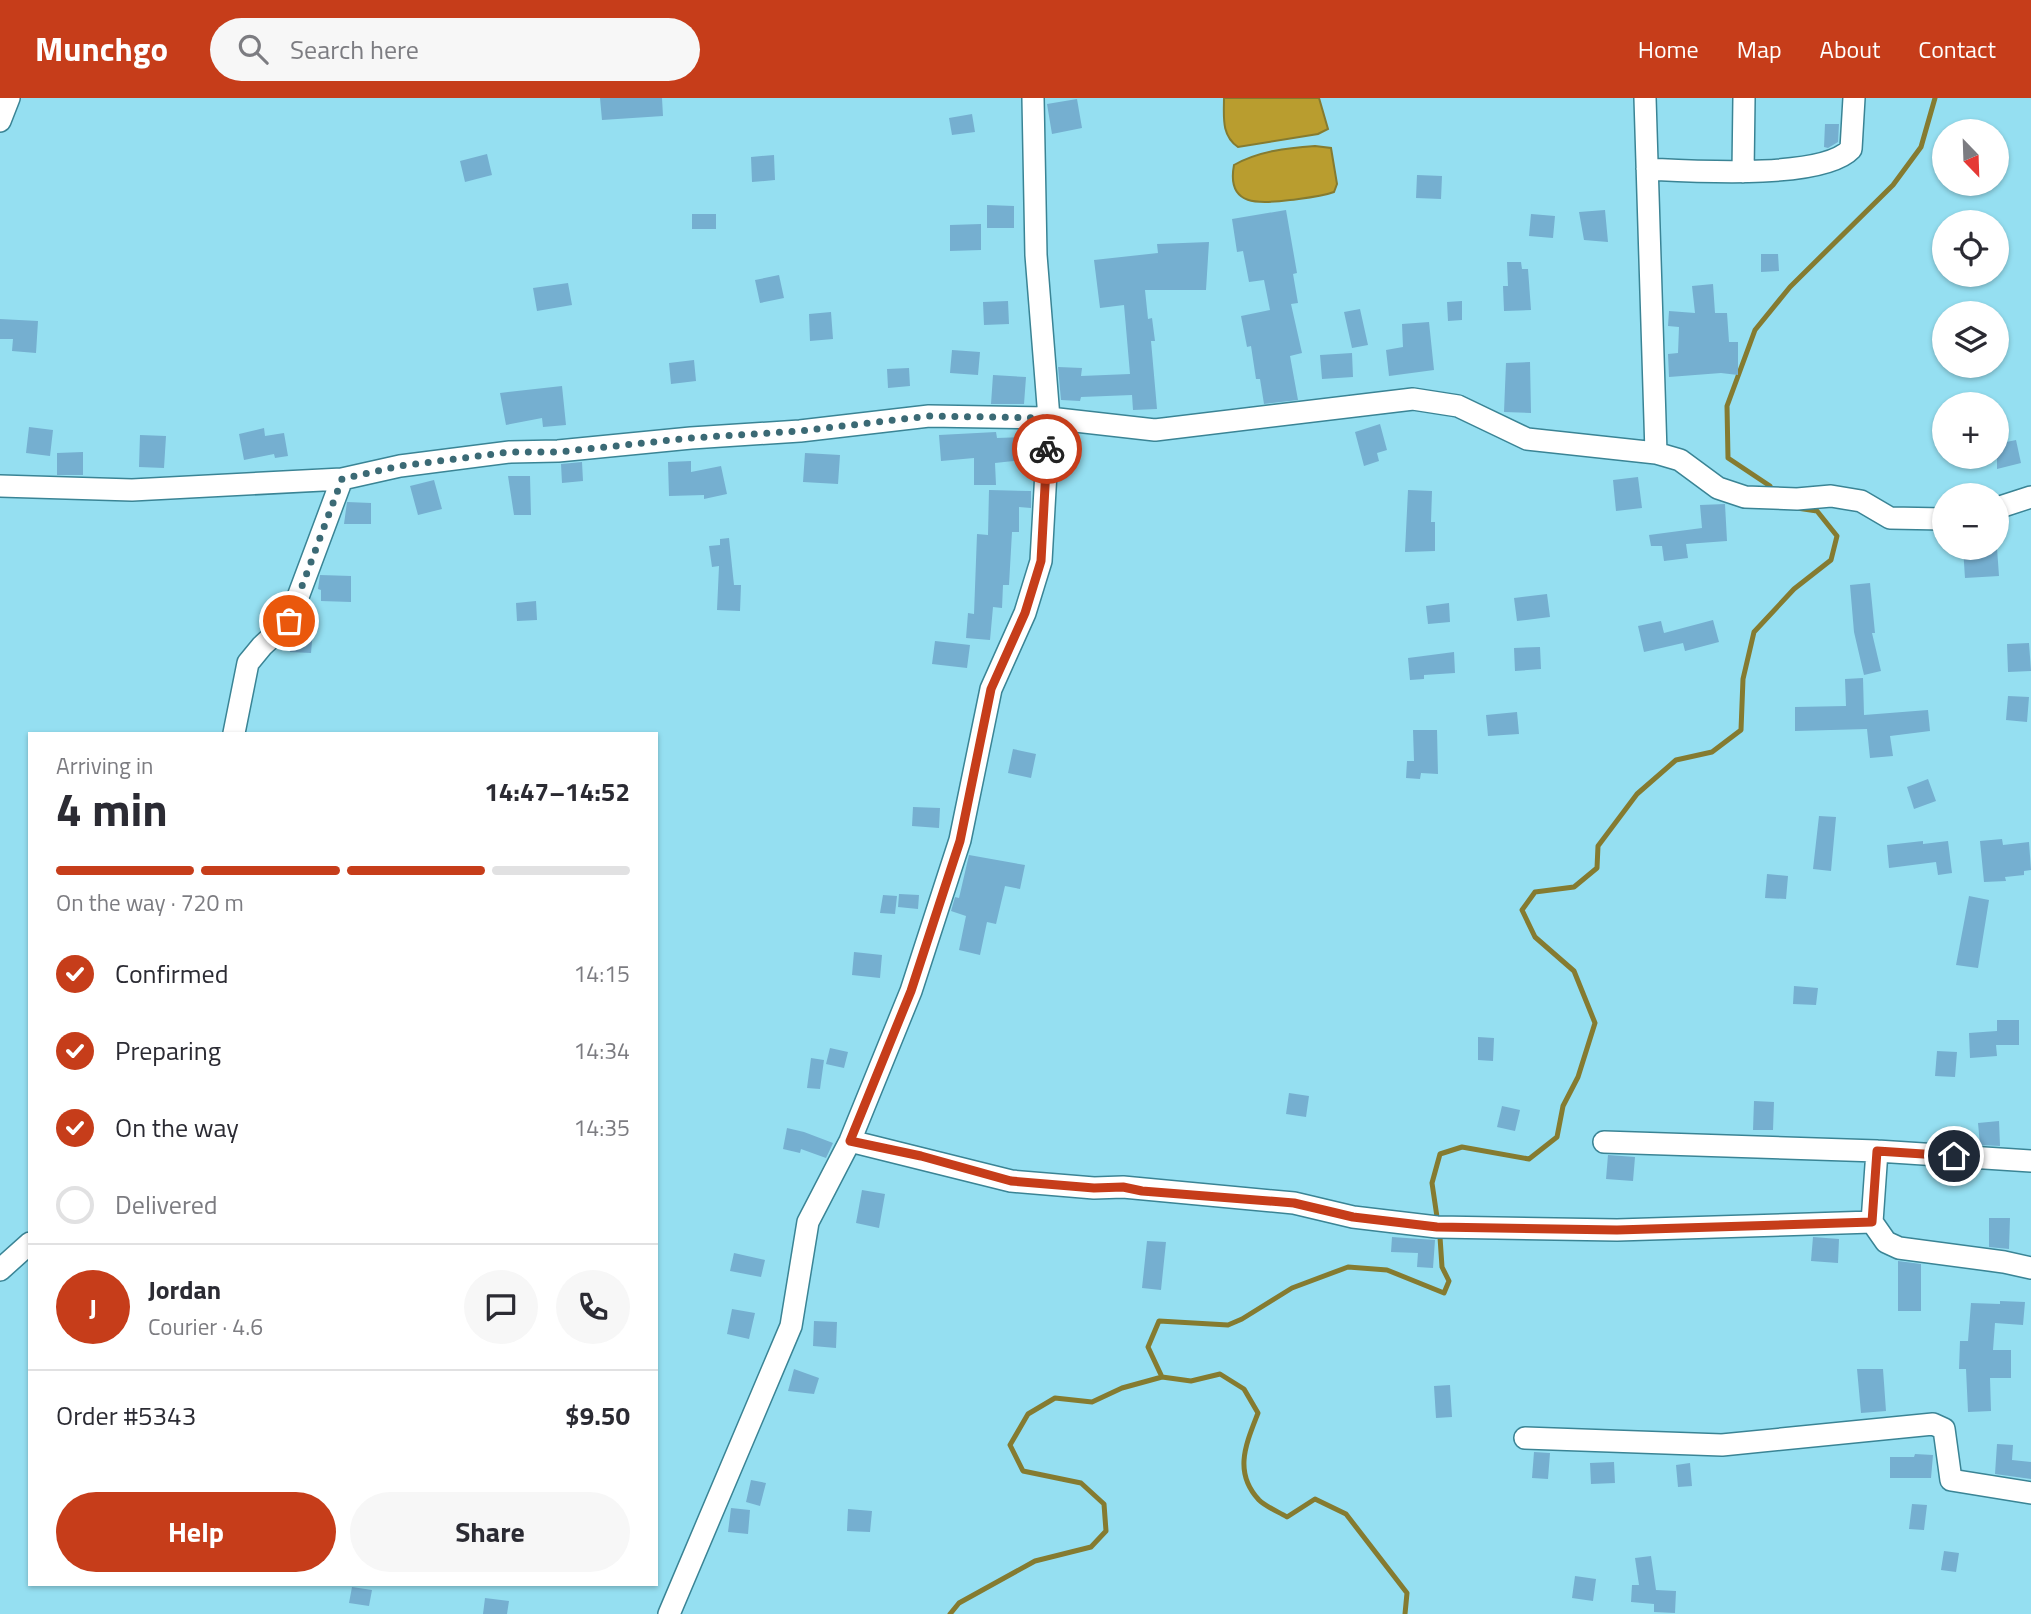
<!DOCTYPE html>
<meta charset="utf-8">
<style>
:root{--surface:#fff;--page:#f7f7f7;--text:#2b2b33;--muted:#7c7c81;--line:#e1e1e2;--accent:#c63d1a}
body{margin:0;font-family:"Titillium Web",sans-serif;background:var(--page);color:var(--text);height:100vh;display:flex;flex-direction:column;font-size:26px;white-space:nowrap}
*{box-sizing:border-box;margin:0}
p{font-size:23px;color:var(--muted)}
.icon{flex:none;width:38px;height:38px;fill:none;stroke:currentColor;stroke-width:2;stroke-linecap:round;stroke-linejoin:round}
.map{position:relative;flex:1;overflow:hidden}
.panel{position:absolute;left:28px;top:634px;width:630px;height:854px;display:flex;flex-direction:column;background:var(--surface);border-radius:0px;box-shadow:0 2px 5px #0004}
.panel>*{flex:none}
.needle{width:46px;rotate:157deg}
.buttons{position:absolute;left:1932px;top:21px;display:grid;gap:14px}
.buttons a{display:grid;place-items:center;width:77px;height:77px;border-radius:50%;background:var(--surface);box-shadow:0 2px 5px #0004;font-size:35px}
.pin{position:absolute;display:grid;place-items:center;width:60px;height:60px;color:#fff;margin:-30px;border:4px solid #fff;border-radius:50%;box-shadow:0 2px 7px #0007}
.courier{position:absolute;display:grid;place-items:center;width:70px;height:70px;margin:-35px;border:5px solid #c63d1a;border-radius:50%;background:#fff;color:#222;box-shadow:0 2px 9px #0007}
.summary em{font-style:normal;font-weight:700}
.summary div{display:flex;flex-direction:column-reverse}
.summary{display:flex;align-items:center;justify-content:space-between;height:119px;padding:0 28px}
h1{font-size:46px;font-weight:700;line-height:52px}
.bar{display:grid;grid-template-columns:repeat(4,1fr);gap:10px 7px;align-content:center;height:84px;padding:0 28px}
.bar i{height:9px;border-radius:5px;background:var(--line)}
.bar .on{background:var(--accent)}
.bar p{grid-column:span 4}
.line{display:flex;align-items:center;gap:18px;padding:0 28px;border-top:2px solid var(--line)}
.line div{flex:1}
.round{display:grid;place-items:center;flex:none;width:74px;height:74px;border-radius:37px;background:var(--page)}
ol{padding:0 28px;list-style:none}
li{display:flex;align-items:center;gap:21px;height:77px}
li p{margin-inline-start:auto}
li .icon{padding:7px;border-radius:50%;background:var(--accent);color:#fff;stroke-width:4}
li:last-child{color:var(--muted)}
li i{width:38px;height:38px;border:4px solid var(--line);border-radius:50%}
.cta{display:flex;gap:14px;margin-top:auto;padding:14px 28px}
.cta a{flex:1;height:80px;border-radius:42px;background:var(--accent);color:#fff;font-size:28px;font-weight:700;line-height:80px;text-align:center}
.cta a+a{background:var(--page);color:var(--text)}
header{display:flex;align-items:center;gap:42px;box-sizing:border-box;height:98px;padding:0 35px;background:var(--accent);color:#fff}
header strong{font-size:33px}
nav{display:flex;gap:38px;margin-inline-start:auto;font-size:24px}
.search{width:490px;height:63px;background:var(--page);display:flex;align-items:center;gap:18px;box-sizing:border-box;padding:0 24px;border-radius:38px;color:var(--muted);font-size:26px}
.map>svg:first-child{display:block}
.water{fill:#b99d2f;stroke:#857b30;stroke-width:2}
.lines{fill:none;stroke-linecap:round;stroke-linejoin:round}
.stream{stroke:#857b30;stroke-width:5}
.building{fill:#75afd0}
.minor-casing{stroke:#3a8495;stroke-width:24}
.minor{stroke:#fff;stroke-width:21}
.done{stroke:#3b6a75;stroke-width:7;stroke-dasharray:0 12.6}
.route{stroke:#c63d1a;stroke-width:9}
</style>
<header>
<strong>Munchgo</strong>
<div class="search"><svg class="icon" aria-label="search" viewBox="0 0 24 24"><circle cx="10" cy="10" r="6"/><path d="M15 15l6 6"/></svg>Search here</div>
<nav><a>Home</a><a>Map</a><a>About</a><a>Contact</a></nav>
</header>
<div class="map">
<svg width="2031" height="1516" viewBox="0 0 2031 1516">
<rect width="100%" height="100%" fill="#95dff1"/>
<path class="water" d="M1224 0H1319L1328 31 1318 36 1238 49C1221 37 1224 19 1224 0Z
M1315 48 1331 50 1337 86 1334 94C1320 99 1305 100 1290 102 1260 106 1226 109 1234 67 1259 53 1287 50 1315 48Z"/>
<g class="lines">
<path class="stream" d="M1770 388 1728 360 1727 308 1755 232 1790 189 1893 87 1921 49 1935 0
M1437 1119 1432 1085 1440 1056 1462 1049 1529 1061 1557 1039 1563 1008 1578 979 1595 925 1574 873 1535 839 1522 812 1535 794 1574 789 1597 770 1598 748 1637 696 1676 662 1712 654 1741 632 1743 581 1754 534 1794 491 1831 462 1837 438 1817 413 1797 410
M950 1516 959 1505 1035 1463 1091 1449 1106 1433 1104 1406 1081 1385 1023 1373 1010 1347 1028 1316 1055 1300 1092 1304 1122 1290 1162 1279
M1405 1516 1407 1495 1346 1416 1315 1401 1287 1419C1279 1414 1266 1409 1259 1402 1233 1374 1246 1346 1258 1315L1244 1291 1220 1276 1191 1283 1162 1279 1148 1249 1159 1223 1228 1227 1242 1221 1292 1190 1348 1169 1387 1172 1444 1195 1449 1183 1442 1169 1440 1139"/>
</g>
<path class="building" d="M600 0H662L663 18 602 22Z
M1077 1 1082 30 1052 36 1047 6Z
M972 16 975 34 952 37 949 20Z
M1825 26H1839L1838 44 1828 50 1824 49Z
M487 56 492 77 465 84 460 63Z
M774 57 775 82 752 84 751 59Z
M1417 77 1442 78 1441 101 1416 100Z
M987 107 1014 108V130H987Z
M1286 112 1297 175 1293 176 1298 205 1291 206 1302 255 1290 258 1298 302 1264 306 1260 281H1256L1251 248 1247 249 1241 218 1270 212 1264 182 1249 184 1243 153 1237 154 1232 121Z
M1605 112 1608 144 1584 142 1579 114Z
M692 116H716V131H692Z
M1531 116 1555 118 1553 140 1529 138Z
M981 126V152L950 153V127Z
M1209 144 1206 192H1145L1148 221 1152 220 1155 243H1151L1157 311 1133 312 1132 297 1081 299 1080 303 1061 302 1058 269 1082 270 1081 278 1130 276 1124 207 1100 210 1094 162 1158 155 1157 146Z
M1761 156H1778L1779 173 1761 174Z
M1507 164H1521L1522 171H1528L1531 212 1504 213 1503 188H1508Z
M779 177 784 200 760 205 755 182Z
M568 185 572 207 537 213 533 190Z
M1713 186 1715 215H1727L1729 244H1738V277L1721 275 1669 279 1668 256 1678 255 1679 229 1668 228 1669 213 1695 215 1692 188Z
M1008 203 1009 226 984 227 983 204Z
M1462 203V222L1448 223 1447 204Z
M1360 211 1368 247 1352 250 1344 214Z
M831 214 833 241 810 243 809 216Z
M0 221 38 223 36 255 12 253 13 241H0Z
M1429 224 1434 272 1389 278 1386 252 1403 249 1402 226Z
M952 252 980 254 978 277 950 275Z
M1352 255 1353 279 1322 281 1320 257Z
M694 262 696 283 671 286 669 265Z
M1530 264 1531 315 1504 314 1506 265Z
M909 270 910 288 888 290 887 271Z
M993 277 1026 279 1024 306H991Z
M562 288 566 327 543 329 542 320 506 327 500 295Z
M1380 326 1387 352 1377 355 1379 363 1364 368 1355 334Z
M29 329 53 332 50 358 26 355Z
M264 330 265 338 284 335 288 358 275 360 274 356 244 362 239 336Z
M996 334 997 340 1022 339 1023 362 995 365 996 387H974V360L941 363 939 337Z
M140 337 166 338 164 370 139 369Z
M2016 342 2021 365 1997 371V346Z
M83 354V377H57V355Z
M805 355 840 357 838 386 803 384Z
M691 363V374L721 368 727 396 704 401V397L669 398 668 364Z
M582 364 583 383 562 385 561 366Z
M508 378H530L531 417H514Z
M1638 379 1642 410 1616 413 1613 382Z
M434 382 442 411 418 417 410 388Z
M989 392 1031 393V410L1019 409V434H1012L1009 487H1003L1002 510 993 509 990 542 966 540 968 515 974 516 977 436 988 437Z
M1408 392 1432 393 1431 424H1435V453L1405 454Z
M347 404 371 405V426H344Z
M1725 406 1727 443 1686 446 1688 460 1664 463 1662 448H1651L1649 437 1702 430 1700 407Z
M729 440 734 487H741L740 513 717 512 719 468 712 469 709 448 720 447V441Z
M1963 450H1997L1999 478 1965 480Z
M320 477 351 478V504L321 503V492L318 491Z
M1870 485 1875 535H1872L1881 573 1864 577 1854 534 1850 487Z
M1547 496 1550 519 1517 523 1514 500Z
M536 503 537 522 517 523 516 505Z
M1449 505 1450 524 1428 526 1426 508Z
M1713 522 1719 544 1685 553 1683 545 1644 554 1638 528 1661 523 1664 535Z
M299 531 313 532 311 555 290 554 291 539Z
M935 543 970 547 967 570 932 566Z
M2029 545 2031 573 2008 574 2007 546Z
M1540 549 1541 571 1515 573 1514 550Z
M1454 554 1455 575 1424 577V581L1410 582 1408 560Z
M1863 580 1864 617 1928 612 1930 633 1890 638 1893 658 1870 660 1867 631 1795 633V609L1846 608 1845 581Z
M2008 598 2029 599 2027 624 2006 622Z
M1517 614 1519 636 1488 638 1486 617Z
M1413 632H1437L1438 676 1421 675 1420 681 1406 680 1407 663H1414Z
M1013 651 1036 656 1031 680 1008 675Z
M1928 681 1936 703 1914 711 1907 689Z
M913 709 940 710 939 730 912 728Z
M1819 718 1836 719 1831 773 1813 771Z
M2002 741 2003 747 2029 744 2031 772 2024 773V777L2005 779 2006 783 1984 784 1980 743Z
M1923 743V746L1948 743 1952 775 1938 777 1936 764 1889 770 1887 747Z
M969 757 1025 767 1020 791 1005 788 996 826 987 824 980 857 959 852 966 818 951 813 955 799 959 800Z
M1767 776 1788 778 1786 801 1765 800Z
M899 796 919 797 918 811 898 809Z
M883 797 897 798 895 816 880 815Z
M1969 798 1989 802 1978 870 1956 867Z
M854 854 882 857 880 880 852 877Z
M1794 888 1818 890 1816 907 1793 906Z
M1997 922H2019V947H1996L1997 958 1970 960 1969 935 1997 933Z
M1478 939 1494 940 1493 963 1478 962Z
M830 950 848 954 844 970 826 966Z
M1937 953 1957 954 1955 979 1935 978Z
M811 960 824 962 820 991 807 990Z
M1289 995 1309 998 1306 1019 1286 1016Z
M1754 1003 1774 1004 1773 1032H1753Z
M1502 1008 1520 1012 1515 1033 1497 1029Z
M1999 1023 2000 1048 1980 1047 1978 1025Z
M787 1030 804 1034 833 1045 826 1060 801 1051 800 1055 783 1051Z
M1608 1057 1635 1059 1633 1083 1606 1081Z
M862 1092 885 1096 879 1130 856 1125Z
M1989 1120H2010L2009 1151 1989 1149Z
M1392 1139 1435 1142 1433 1170 1417 1169 1418 1155 1391 1154Z
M1813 1139 1839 1141 1838 1165 1811 1163Z
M1147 1143 1166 1144 1161 1192 1142 1190Z
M734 1155 765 1162 761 1179 730 1173Z
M1898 1163 1921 1166V1213H1898Z
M2000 1203 2025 1204 2023 1227 1995 1225 1993 1252H2011V1280H1990L1991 1313 1968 1314 1966 1271H1959L1960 1243H1968L1971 1205 2000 1206Z
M732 1211 755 1215 749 1241 727 1236Z
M814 1223 837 1224 836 1250 813 1248Z
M794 1271 819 1280 814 1296 788 1293Z
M1857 1271H1883L1886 1313 1861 1315Z
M1450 1287 1452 1319 1436 1320 1434 1288Z
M1997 1346 2013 1347 2012 1362 2031 1364V1381L1995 1376Z
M1534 1354 1550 1355 1548 1381 1532 1380Z
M1915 1356 1933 1357 1931 1380H1890V1359H1914Z
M1614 1364 1615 1385 1591 1386 1590 1365Z
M1690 1365 1692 1388 1678 1389 1676 1367Z
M751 1382 766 1385 760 1408 746 1404Z
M1912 1406 1927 1407 1924 1432 1909 1431Z
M731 1410 750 1412 748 1436 728 1434Z
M848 1411 872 1413 870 1434 847 1433Z
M1944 1453 1959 1455 1956 1474 1941 1472Z
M1651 1458 1656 1492 1676 1493 1675 1515 1654 1514V1506L1631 1504 1632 1487H1639L1635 1460Z
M1575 1478 1596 1481 1593 1503 1572 1500Z
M352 1489 372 1492 369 1508 349 1505Z
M485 1500 509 1503 507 1516H483Z"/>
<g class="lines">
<g class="minor-casing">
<path id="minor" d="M1645 0 1656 355
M0 23 9 0
M1647 71C1690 73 1822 82 1851 51L1854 0
M1743 74 1744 0
M0 388 132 392 342 381 400 368 510 354 558 353 691 340 800 333 929 318 1049 320 1155 332 1413 301 1458 308 1527 341 1656 355 1680 362 1718 390 1745 399 1797 401 1831 398 1861 403 1890 420 1944 421
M1997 410 2031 399
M234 635 248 565 262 548 289 523 342 381
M850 1043 1011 1083 1094 1090 1123 1089 1294 1105 1353 1119 1437 1129 1617 1132 1872 1124
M1604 1044 1877 1053 2031 1063
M1877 1053 1872 1124 1886 1144 1899 1150 2004 1164 2031 1170
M0 1172 30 1145
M1525 1340 1722 1347 1933 1326 1944 1331 1951 1382 2031 1395
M669 1516 791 1228 808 1124 850 1043 911 893 960 742 991 591 1025 515 1041 463 1049 320 1036 157 1033 0"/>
</g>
<use href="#minor" class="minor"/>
</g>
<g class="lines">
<path class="done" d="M289 523 342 381 400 368 510 354H558L691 340 800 333 929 318 1049 320 1047 351"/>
<path class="route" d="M1047 351 1041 463 1025 515 991 591 960 743 911 893 850 1043 921 1058 1011 1083 1094 1090 1123 1089 1142 1093 1294 1105 1353 1119 1437 1129 1617 1132 1872 1124 1877 1053 1954 1058"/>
</g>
</svg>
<div class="buttons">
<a><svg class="needle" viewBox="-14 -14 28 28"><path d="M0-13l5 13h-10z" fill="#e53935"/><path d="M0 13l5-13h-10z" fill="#7c7c81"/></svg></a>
<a><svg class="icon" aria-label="locate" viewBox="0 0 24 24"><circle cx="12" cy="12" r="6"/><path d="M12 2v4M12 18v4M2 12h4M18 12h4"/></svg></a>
<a><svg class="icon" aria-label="layers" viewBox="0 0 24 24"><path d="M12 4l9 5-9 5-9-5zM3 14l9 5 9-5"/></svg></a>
<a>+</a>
<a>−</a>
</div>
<div class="pin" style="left:289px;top:523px;background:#ea580c"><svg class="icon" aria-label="bag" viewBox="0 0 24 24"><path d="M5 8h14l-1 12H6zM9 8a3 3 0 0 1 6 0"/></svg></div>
<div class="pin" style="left:1954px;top:1058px;background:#1f2937"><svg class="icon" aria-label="home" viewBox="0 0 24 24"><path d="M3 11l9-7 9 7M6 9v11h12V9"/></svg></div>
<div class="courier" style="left:1047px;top:351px"><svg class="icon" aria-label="bike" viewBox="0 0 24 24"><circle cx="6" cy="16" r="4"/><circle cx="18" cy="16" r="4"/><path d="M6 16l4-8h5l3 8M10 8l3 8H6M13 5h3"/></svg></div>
<section class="panel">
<div class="summary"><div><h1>4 min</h1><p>Arriving in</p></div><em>14:47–14:52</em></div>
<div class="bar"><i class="on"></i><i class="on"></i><i class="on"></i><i></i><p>On the way · 720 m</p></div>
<ol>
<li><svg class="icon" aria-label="check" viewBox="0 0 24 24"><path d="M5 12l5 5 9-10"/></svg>Confirmed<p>14:15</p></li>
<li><svg class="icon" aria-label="check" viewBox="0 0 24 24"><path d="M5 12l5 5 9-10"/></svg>Preparing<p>14:34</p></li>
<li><svg class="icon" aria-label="check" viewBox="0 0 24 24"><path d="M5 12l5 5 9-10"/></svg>On the way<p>14:35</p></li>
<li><i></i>Delivered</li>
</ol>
<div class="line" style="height:126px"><b class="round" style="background:var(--accent);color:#fff">J</b><div><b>Jordan</b><p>Courier · 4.6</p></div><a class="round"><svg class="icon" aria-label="chat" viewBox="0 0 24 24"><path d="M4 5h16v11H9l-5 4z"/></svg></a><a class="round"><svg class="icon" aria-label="phone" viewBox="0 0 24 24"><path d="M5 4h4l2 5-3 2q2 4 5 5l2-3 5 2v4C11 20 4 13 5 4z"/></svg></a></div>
<div class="line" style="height:91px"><div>Order #5343</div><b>$9.50</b></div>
<div class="cta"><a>Help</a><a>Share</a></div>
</section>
</div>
